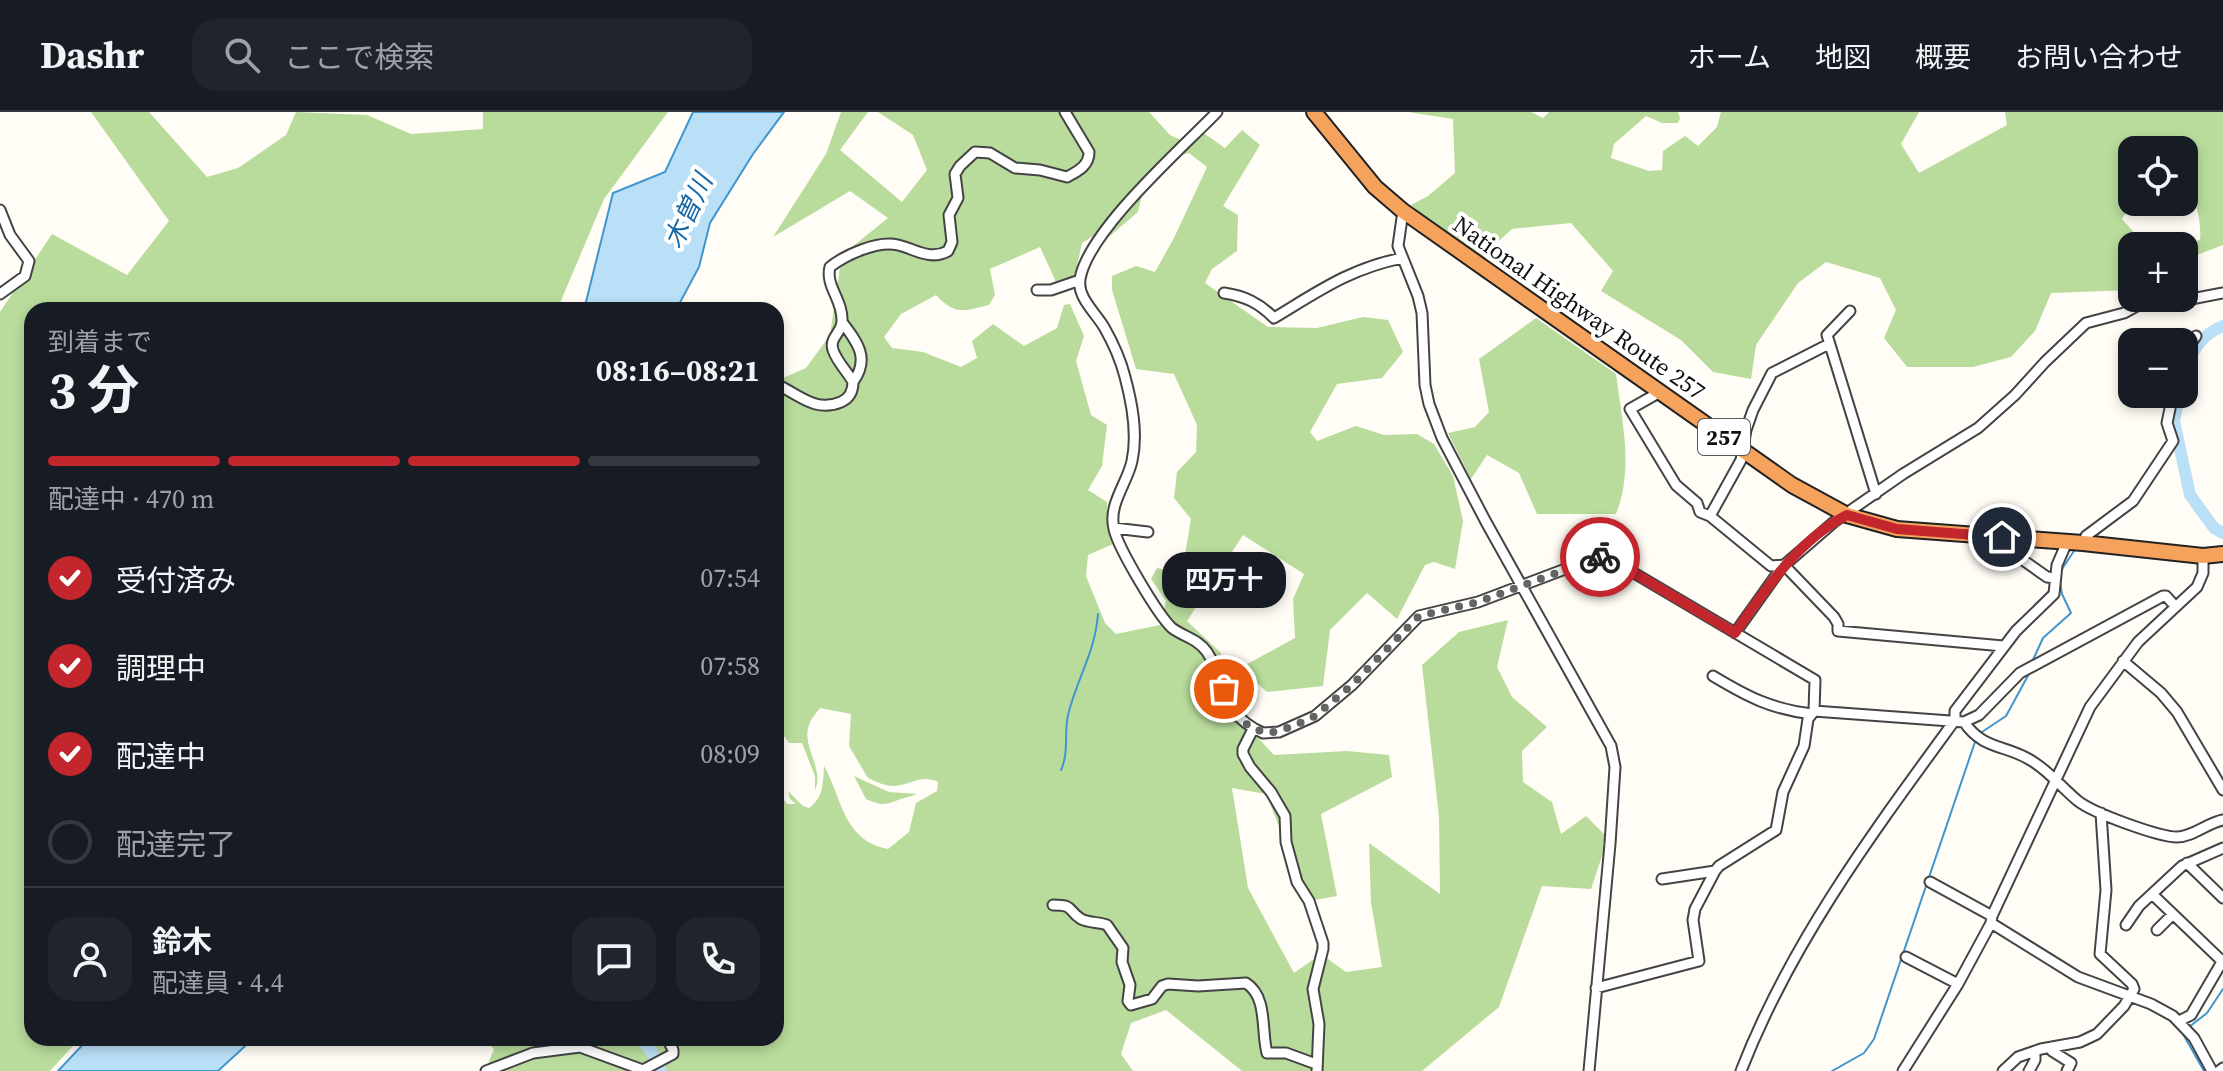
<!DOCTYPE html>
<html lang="ja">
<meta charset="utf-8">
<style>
:root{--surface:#171b24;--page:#20242c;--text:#f1f3f6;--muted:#9ea1a6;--line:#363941;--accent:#c4262e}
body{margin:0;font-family:"Source Serif 4","Noto Sans JP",serif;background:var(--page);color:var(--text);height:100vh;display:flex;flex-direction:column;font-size:30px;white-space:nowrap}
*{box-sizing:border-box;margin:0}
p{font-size:26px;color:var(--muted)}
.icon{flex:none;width:44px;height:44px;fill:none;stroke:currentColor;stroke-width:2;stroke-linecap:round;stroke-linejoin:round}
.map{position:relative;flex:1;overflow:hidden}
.drawer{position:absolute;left:24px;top:190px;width:760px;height:744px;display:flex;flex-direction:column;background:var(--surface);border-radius:24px;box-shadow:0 4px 12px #0003}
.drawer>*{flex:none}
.buttons{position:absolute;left:2118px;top:24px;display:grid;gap:16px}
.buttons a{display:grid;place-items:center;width:80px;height:80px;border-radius:16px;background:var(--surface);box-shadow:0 4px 12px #0003;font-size:40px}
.pin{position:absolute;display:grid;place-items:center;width:68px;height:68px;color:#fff;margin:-34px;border:4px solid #fff;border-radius:50%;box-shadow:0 2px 8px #0007}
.courier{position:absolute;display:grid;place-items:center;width:80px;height:80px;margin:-40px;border:6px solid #c4262e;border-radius:50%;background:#fff;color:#222;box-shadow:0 2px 10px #0007}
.bubble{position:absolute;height:56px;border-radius:24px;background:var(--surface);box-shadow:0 4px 12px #0003;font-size:26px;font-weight:700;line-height:56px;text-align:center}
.overview em{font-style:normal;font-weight:700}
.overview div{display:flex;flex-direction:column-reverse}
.overview{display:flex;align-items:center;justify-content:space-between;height:136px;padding:0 24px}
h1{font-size:52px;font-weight:700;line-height:60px}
.bar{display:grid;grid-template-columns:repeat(4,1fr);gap:12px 8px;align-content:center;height:96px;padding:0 24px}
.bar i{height:10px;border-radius:6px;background:var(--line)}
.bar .current{background:var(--accent)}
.bar p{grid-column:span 4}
.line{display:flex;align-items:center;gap:20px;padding:0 24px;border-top:2px solid var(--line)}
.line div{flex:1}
.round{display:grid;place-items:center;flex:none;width:84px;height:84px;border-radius:24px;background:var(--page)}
ol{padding:0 24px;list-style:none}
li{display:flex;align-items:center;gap:24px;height:88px}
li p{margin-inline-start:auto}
li .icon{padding:8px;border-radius:50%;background:var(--accent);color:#fff;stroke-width:4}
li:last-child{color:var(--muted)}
li i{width:44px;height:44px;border:4px solid var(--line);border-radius:50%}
header{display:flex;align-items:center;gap:48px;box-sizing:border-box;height:112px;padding:0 40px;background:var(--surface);border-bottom:2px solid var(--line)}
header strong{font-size:38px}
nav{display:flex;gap:44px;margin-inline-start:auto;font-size:28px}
.search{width:560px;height:72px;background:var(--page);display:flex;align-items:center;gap:20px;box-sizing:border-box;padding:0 28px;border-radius:24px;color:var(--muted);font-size:30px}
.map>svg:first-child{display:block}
.forest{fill:#b9dc9c;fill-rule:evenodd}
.water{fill:#b9e0f7;stroke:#3f96cf;stroke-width:2}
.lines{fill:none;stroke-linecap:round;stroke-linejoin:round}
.stream{stroke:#3f96cf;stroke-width:2}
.river{stroke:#b9e0f7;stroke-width:12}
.minor-casing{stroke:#444;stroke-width:13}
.highway-casing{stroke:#222;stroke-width:18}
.minor{stroke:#fff;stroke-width:9}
.highway{stroke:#f5a25d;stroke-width:14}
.done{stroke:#646461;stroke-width:8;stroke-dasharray:0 14.4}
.route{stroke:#c4262e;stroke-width:10}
.labels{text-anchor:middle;stroke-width:8;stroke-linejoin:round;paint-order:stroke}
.shield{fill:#fff;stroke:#585858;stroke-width:2}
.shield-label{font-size:22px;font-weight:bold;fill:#111}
.street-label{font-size:24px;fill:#111;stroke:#fff}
.water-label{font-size:26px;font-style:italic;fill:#1768a6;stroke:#fff}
</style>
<header>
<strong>Dashr</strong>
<div class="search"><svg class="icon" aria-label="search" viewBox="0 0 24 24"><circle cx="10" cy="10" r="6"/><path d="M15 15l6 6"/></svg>ここで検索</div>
<nav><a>ホーム</a><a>地図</a><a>概要</a><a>お問い合わせ</a></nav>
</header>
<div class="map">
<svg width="2223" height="959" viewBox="0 0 2223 959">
<rect width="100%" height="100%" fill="#fffdf5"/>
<path class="forest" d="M91 0H149L207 65 238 56 286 23 296 0 367 3 411 22 483 17V0H668L604 87 557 198H32V926H80L50 959H0V200L52 122 127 163 169 109Z
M841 0H868L840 38 902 90 927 58 913 23 878 0H1149L1170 23 1181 28 1195 15 1225 36 1242 18 1260 33 1223 94 1238 103 1237 139 1212 157 1205 171 1268 215 1317 216 1363 205 1388 208 1403 240 1382 266 1337 272 1310 320 1317 329 1356 314 1384 323 1417 322 1434 332 1453 364 1463 409 1455 457 1434 450 1425 453 1397 507 1367 481 1330 518 1323 574 1267 580 1240 556 1295 526 1293 487 1304 462 1243 423 1187 509 1221 541 1217 582 1274 643 1347 639 1389 643 1392 665 1321 702 1337 784 1309 789 1266 682 1232 676 1248 776 1294 861 1321 842 1346 860 1382 855 1371 790 1369 731 1440 782 1439 705 1422 553 1459 520 1508 508 1497 555 1512 585 1547 615 1522 639 1523 670 1552 690 1561 722 1586 704 1608 726 1591 777 1542 774 1499 895 1422 959H1242L1166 898 1131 911 1121 942 1133 959H485L494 937 483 926H776V677L787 692H796L790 687 788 679 803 694 809 696C824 685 823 671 824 654 843 688 843 728 888 737L909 720 916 691 937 679 938 670C921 662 911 673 894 674 884 674 877 670 868 666L849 634 851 602 820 596C816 601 811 607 809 613 801 634 825 658 815 678V664L802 631H789L776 612V269L806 256 830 223 842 143 888 106 850 79 773 125 826 42ZM1189 41 1207 55 1174 126 1155 160 1136 154 1112 164V178L1136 257 1174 262 1197 313 1196 340 1177 360 1174 386 1191 407 1184 449 1175 460 1157 456 1151 467 1166 489 1160 513 1116 522 1105 511 1086 464 1088 443 1113 432 1107 414V390L1088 378 1102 354 1107 313 1091 303 1076 249 1084 224 1070 192 1064 193 1057 216 1024 234 993 212 972 229 977 246 961 255 923 240 892 236 884 225 901 202 936 183C956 204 964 199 989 193L995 183 990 157 1040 135 1056 170 1075 163 1082 131 1093 124 1105 128 1138 100 1145 70 1168 46Z
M1408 0H1531L1543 6 1549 0H1678L1680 6 1678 11H1662L1646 4 1614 32 1611 46 1649 59 1662 58 1663 39 1685 24 1698 34 1717 15 1721 0H1919L1901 32 1919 61 2007 13 2005 0H2223V133L2184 148V134H2171L2200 128C2203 97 2184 69 2184 38H2132V90H2156L2130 94 2122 107 2146 134H2132V178L2051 181 2035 219 2011 245 1973 255H1907L1884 226 1896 198 1880 166 1826 150 1798 171 1756 233 1751 267 1713 260 1681 228 1601 179 1613 159 1571 111 1512 117 1489 138 1483 150 1443 122 1411 93 1428 84 1455 61 1453 7Z
M1536 206 1616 262C1622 310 1634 356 1616 402H1537L1519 361 1487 343 1471 367 1448 321 1475 315 1489 300 1479 247Z
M854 664 889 680 917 682C911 685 905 685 898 688 884 694 880 693 866 687Z"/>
<path class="water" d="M693 0H784L753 42 710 111 699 155 676 198H584L613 81 665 60Z
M89 926H254L218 959H58Z"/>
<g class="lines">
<path class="stream" d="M2098 422 2136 392 2178 329
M2060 460 2074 439
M2032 550 2043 526 2071 501 2062 482 2060 470
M1979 622 2006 604 2030 560
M1061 658C1069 641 1064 621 1068 603 1077 566 1095 541 1098 502
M2189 915 2207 901 2223 877
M2183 922 2204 959
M1832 959 1864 941 1874 927 1976 627"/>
<path class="river" d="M2184 264C2190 241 2200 223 2223 214
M2180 282 2174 309 2190 383 2214 416 2223 421
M639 926 650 937 661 959"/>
<g class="minor-casing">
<path id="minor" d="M1217 0C1181 37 1088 119 1080 167 1077 185 1095 200 1104 215 1112 229 1121 249 1125 265 1132 291 1138 321 1132 349 1127 372 1108 392 1114 417 1118 436 1158 503 1172 516 1184 525 1198 527 1207 540 1229 574 1220 602 1263 621L1279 620 1315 604 1352 573 1419 504 1478 490 1597 445 1612 448 1815 568 1814 599 1808 607 1804 634 1783 680 1776 718 1719 754 1715 759 1695 797 1693 808 1699 849 1596 876
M0 98 10 123 29 149 25 164 0 182
M1403 99 1398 134 1418 184 1422 201 1425 273 1429 292 1442 326 1486 410 1611 634 1615 655 1610 732 1589 959
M1037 178H1051L1080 168
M1224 181C1245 184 1259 191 1274 206 1319 179 1349 157 1402 146
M1850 199 1827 223 1876 382
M842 210C858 231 870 247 853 270
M1829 232 1772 261 1753 298 1746 318 1741 348 1710 404 1771 454 1784 453 1834 505 1838 512V519L2003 534
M2184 242 2196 224
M776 272C798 282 815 301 841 290 850 286 853 279 853 270 847 259 837 250 833 238 829 225 842 221 842 209 843 188 825 174 830 155 845 143 878 128 898 133 915 137 930 149 948 139L952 130 949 103 958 86 955 62 960 54 975 40 990 41 1015 56 1040 58 1067 65C1078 59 1089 54 1089 40L1065 0
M1660 280 1630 297 1676 373 1697 391 1700 400 1710 404
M1114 416 1148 420
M2002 425 2003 434 2047 465 2055 466
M2083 431 2086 424 2133 389 2173 329 2167 311 2173 282
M1735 521 1782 455 1834 410 1903 362 1978 316 2015 283 2045 250 2086 211 2124 201 2144 190 2186 188 2223 181
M2123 549 2161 581 2177 600 2223 678
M1713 564C1748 585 1771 597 1812 602
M1814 599 1964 610C1984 639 2006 632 2032 649 2050 660 2062 676 2078 689 2093 701 2159 725 2177 725 2193 725 2207 711 2223 708
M1964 610 1979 603 2020 561 2163 484H2166L2175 494
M1253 617 1243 637V642L1250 655 1271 680 1285 704 1286 730 1297 770 1309 789 1323 831V837L1313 877 1319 912 1317 959
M2187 751 2223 786
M1662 767 1715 759
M1930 770 1992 804
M2152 782 2222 849
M1053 793C1075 793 1067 798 1081 807 1089 811 1099 810 1107 813L1123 836 1122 850 1130 873 1128 889 1131 893 1152 887 1162 874 1168 872 1198 874 1246 871C1268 885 1261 919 1267 941H1286L1316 952
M1991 811 2078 865 2151 892 2173 904 2194 926 2212 959
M2126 813 2139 794 2182 754 2223 736
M2157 818 2173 802
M1906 845 1958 872
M2179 909 2191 903 2223 848
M2051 935 2052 939 2071 951 2067 959
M486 959 533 941 580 935 643 958 673 942V938L667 926
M1741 959C1791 830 1874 719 1955 608V599L2016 519 2054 482 2057 453 2067 430
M1903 959 1958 872 1991 811 1992 804 2090 595 2138 530 2197 475 2203 461V444
M2003 959 2018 945 2041 937 2080 930 2097 922 2124 894 2134 877 2132 872 2100 842 2106 778 2101 701
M2029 959 2035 948V941
M2219 959 2223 956"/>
</g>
<g class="highway-casing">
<path id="highway" d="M1314 0 1375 75 1403 99 1792 373 1847 403 1897 417 2083 431 2203 444 2223 442"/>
</g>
<use href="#minor" class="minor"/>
<use href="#highway" class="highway"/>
</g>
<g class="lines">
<path class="done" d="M1224 577 1235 603 1253 617 1270 621 1294 614 1315 604 1352 573 1419 504 1478 490 1600 445"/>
<path class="route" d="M1600 445 1612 448 1735 521C1765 478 1798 428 1847 403L1897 417 2002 425"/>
</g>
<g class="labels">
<rect class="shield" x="1698" y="307" width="52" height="36" rx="6"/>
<g class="shield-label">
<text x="1724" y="333">257</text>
</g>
<g class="street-label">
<text transform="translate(1579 196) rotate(35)" y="8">National Highway Route 257</text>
</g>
<g class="water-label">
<text transform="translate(688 99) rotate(-65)" y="9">木曽川</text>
</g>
</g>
</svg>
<div class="buttons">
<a><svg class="icon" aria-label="locate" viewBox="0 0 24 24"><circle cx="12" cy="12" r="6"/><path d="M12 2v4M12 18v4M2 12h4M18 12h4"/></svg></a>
<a>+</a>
<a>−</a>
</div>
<div class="pin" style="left:1224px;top:577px;background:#ea580c"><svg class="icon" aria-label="bag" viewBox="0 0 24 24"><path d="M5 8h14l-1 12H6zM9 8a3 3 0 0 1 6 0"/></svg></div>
<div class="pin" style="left:2002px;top:425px;background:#1f2937"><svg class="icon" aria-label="home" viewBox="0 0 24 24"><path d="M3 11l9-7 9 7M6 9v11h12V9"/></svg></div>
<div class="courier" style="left:1600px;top:445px"><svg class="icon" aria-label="bike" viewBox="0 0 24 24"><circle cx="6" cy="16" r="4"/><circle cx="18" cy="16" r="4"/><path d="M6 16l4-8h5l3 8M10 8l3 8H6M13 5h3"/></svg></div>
<div class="bubble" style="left:1162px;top:440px;width:124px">四万十</div>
<section class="drawer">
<div class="overview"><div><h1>3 分</h1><p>到着まで</p></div><em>08:16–08:21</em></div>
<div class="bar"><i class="current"></i><i class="current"></i><i class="current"></i><i></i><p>配達中 · 470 m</p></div>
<ol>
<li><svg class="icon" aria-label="check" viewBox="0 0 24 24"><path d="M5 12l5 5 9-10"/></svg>受付済み<p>07:54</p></li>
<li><svg class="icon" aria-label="check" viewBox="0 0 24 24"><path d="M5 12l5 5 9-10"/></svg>調理中<p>07:58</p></li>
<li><svg class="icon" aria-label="check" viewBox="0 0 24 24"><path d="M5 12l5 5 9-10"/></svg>配達中<p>08:09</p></li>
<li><i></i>配達完了</li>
</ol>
<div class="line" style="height:144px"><a class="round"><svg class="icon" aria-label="person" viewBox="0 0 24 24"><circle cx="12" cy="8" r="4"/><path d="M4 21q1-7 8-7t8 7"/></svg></a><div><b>鈴木</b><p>配達員 · 4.4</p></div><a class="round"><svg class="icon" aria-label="chat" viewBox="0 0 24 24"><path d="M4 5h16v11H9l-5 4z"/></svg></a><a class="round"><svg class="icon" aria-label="phone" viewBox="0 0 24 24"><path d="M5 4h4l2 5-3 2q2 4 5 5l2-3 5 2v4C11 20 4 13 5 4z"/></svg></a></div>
</section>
</div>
